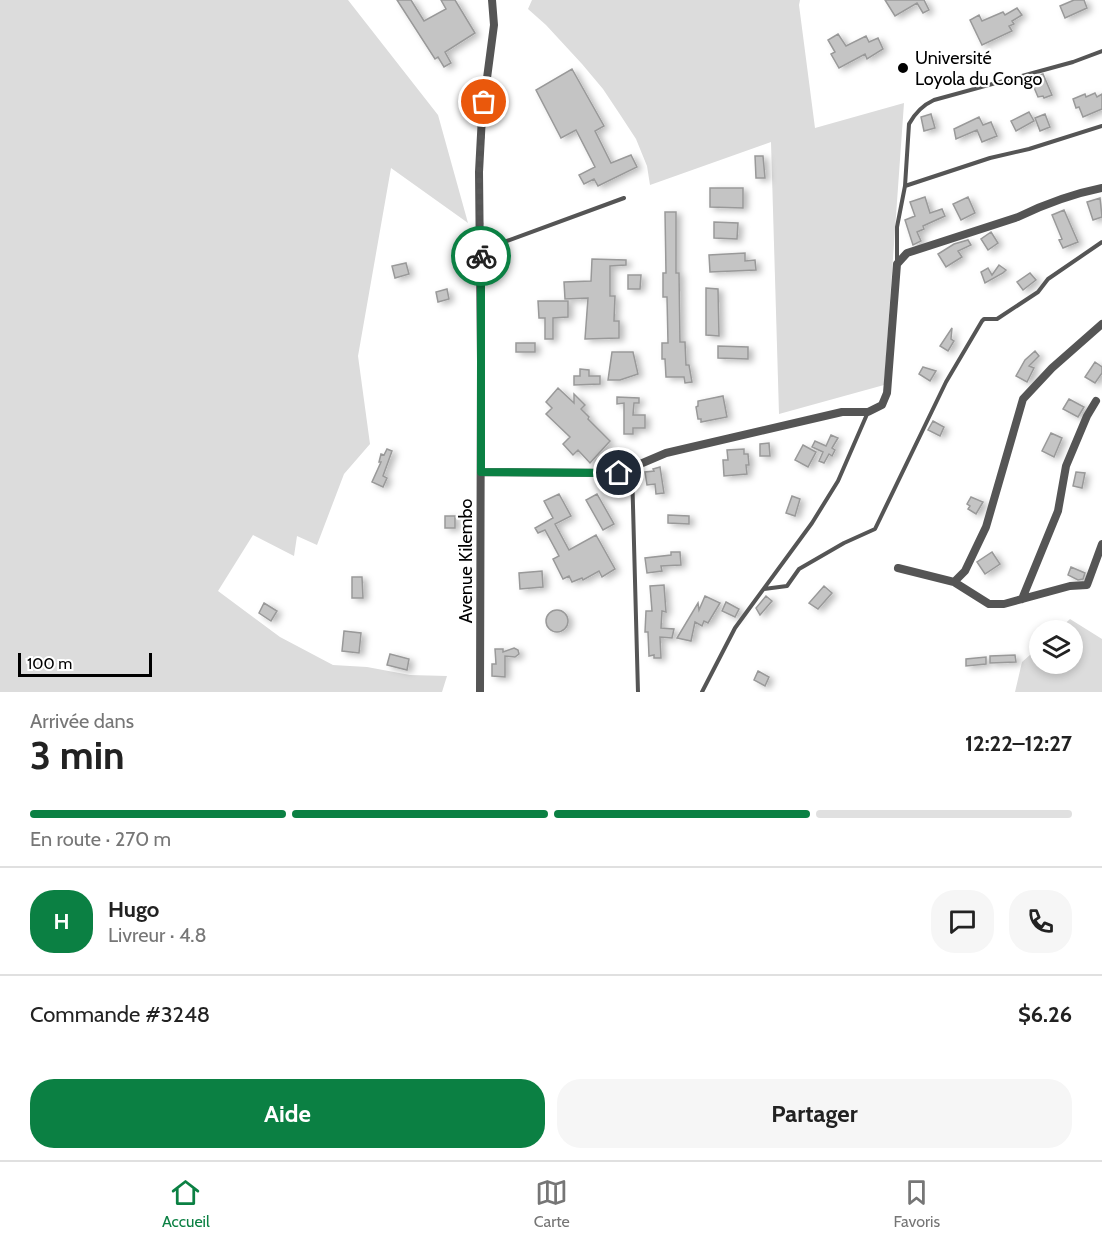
<!DOCTYPE html>
<html lang="fr">
<meta charset="utf-8">
<style>
:root{--surface:#fff;--page:#f6f6f6;--text:#222;--muted:#767676;--line:#e0e0e0;--accent:#0b8043}
body{margin:0;font-family:Cabin,sans-serif;background:var(--page);color:var(--text);height:100vh;display:flex;flex-direction:column;font-size:22px;white-space:nowrap}
*{box-sizing:border-box;margin:0}
p{font-size:20px;color:var(--muted)}
.icon{flex:none;width:33px;height:33px;fill:none;stroke:currentColor;stroke-width:2;stroke-linecap:round;stroke-linejoin:round}
.map{position:relative;height:692px;overflow:hidden}
.panel{display:flex;flex-direction:column;background:var(--surface);flex:1}
.panel>*{flex:none}
.controls{position:absolute;left:1029px;top:620px;display:grid;gap:12px}
.controls a{display:grid;place-items:center;width:54px;height:54px;border-radius:50%;background:var(--surface);box-shadow:0 3px 9px #0003;font-size:30px}
.scale{position:absolute;left:18px;bottom:15px;width:134px;box-sizing:border-box;padding-left:6px;border:3px solid #000;border-top:0;font-size:16px;line-height:21px;white-space:nowrap;color:#000;-webkit-text-stroke:4px #fff;paint-order:stroke}
.pin{position:absolute;display:grid;place-items:center;width:51px;height:51px;color:#fff;margin:-26px;border:3px solid #fff;border-radius:50%;box-shadow:0 2px 6px #0007}
.courier{position:absolute;display:grid;place-items:center;width:60px;height:60px;margin:-30px;border:4px solid #0b8043;border-radius:50%;background:#fff;color:#222;box-shadow:0 2px 8px #0007}
.head em{font-style:normal;font-weight:700}
.head div{display:flex;flex-direction:column-reverse}
.head{display:flex;align-items:center;justify-content:space-between;height:102px;padding:0 30px}
h1{font-size:39px;font-weight:700;line-height:45px}
.bar{display:grid;grid-template-columns:repeat(4,1fr);gap:9px 6px;align-content:center;height:72px;padding:0 30px}
.bar i{height:8px;border-radius:4px;background:var(--line)}
.bar .on{background:var(--accent)}
.bar p{grid-column:span 4}
.line{display:flex;align-items:center;gap:15px;padding:0 30px;border-top:2px solid var(--line)}
.line div{flex:1}
.round{display:grid;place-items:center;flex:none;width:63px;height:63px;border-radius:24px;background:var(--page)}
.primary-button{display:flex;gap:12px;margin-top:auto;padding:12px 30px}
.primary-button a{flex:1;height:69px;border-radius:24px;background:var(--accent);color:#fff;font-size:24px;font-weight:700;line-height:69px;text-align:center}
.primary-button a+a{background:var(--page);color:var(--text)}
.dock{display:flex;justify-content:space-around;align-items:center;height:84px;border-top:2px solid var(--line);background:var(--surface);font-size:16px;color:var(--muted)}
.dock a{display:grid;justify-items:center;gap:3px}
.dock .on{color:var(--accent)}
.map>svg:first-child{display:block}
.green{fill:#dcdcdc}
.building{fill:#c4c4c4;stroke:#999;stroke-width:1.5;filter:url(#shadow)}
.lines{fill:none;stroke-linecap:round;stroke-linejoin:round}
.lane{stroke:#555;stroke-width:4}
.street{stroke:#555;stroke-width:8}
.done{stroke:#595959;stroke-width:6;stroke-dasharray:0 10.8}
.route{stroke:#0b8043;stroke-width:8}
.poi-dot{fill:#000;stroke:#fff;stroke-width:2}
.labels{text-anchor:middle;stroke-width:4.5;stroke-linejoin:round;paint-order:stroke}
.poi-label{font-size:18px;fill:#000;stroke:#fff;text-anchor:start}
.street-label{font-size:18px;fill:#000;stroke:#fff}
</style>
<div class="map">
<svg width="1102" height="692" viewBox="0 0 1102 692">
<defs>
<filter id="shadow"><feDropShadow dx="4.5" dy="2.5" stdDeviation="3" flood-color="#0004"/></filter>
</defs>
<rect width="100%" height="100%" fill="#fff"/>
<path class="green" d="M0 0H348L438 115 468 223 391 168 358 356 370 444 344 474 317 545 297 536 294 556 253 535 218 591 280 637 333 665 367 667 410 675 447 676 442 692H0Z
M532 0H800L799 5 815 128 904 103 884 385 779 414 771 142 650 185 647 166 636 139 621 116 603 89 582 64 546 25 528 9Z
M1070 619 1102 639V692H1015L1022 662 1039 647 1040 663H1072V630H1058Z"/>
<path class="building" d="M397 0H411L424 21 446 9 441 0H455L475 33 445 52 451 63 444 67 438 57 435 59Z
M885 0H924L929 10 923 13 917 3 895 16Z
M1074 0H1084L1087 8 1065 18 1060 6Z
M1017 8 1022 15 1012 21 1014 24 1009 26 1012 31 982 45 970 20 979 15 982 21 1003 12 1005 15Z
M838 34 846 46 866 36 869 42 878 38 883 49 867 59 865 54 839 68 831 54 835 52 828 40Z
M572 69 604 126 595 131 611 163 631 155 637 167 598 186 594 179 584 184 579 175 595 167 576 130 561 138 536 90Z
M1043 74 1052 95 1044 98 1043 96 1038 97 1030 78Z
M1095 93 1097 97 1102 94V109L1083 117 1079 107 1076 108 1073 99 1085 94 1086 97Z
M1029 112 1034 121 1016 131 1011 121Z
M931 114 935 128 924 131 921 117Z
M1045 114 1050 127 1040 131 1035 118Z
M979 117 983 125 991 122 997 136 982 142 977 130 956 139 954 129Z
M755 156H763L765 178H756Z
M710 188H743V208L710 207Z
M925 197 930 213 942 209 945 216 923 226 924 229 917 232 921 241 913 245 905 220 915 216 910 202Z
M968 197 975 213 961 220 953 204Z
M1100 198 1102 217 1093 220 1087 202Z
M1064 210 1078 242 1063 248 1059 240 1062 239 1052 215Z
M665 212H676V273H679L680 342H685L686 365H689L692 382 685 383 684 377H666L665 359H662V343H668L667 297H663V273H666Z
M714 222 738 223 737 239 714 238Z
M991 232 998 243 988 250 981 239Z
M968 240 971 245 958 251 962 257 946 267 938 254 954 244Z
M745 253V261L755 260 756 270 710 272 709 255Z
M592 259 626 260V265L610 266V296H615L614 321H619V338L585 339 588 298 565 299 564 282 591 281Z
M406 263 409 274 395 278 392 266Z
M999 265 1006 270 1003 273 985 283 981 272 988 268 992 275Z
M1030 273 1036 280 1023 290 1017 282Z
M628 275H641L640 289H628Z
M706 288 718 289 719 336 706 335Z
M447 289 449 299 438 302 436 292Z
M538 301H568V317L553 318V339H545V318H539Z
M952 328 951 339 954 341 948 351 940 346Z
M516 343H535V352H516Z
M718 346 748 347V359L718 358Z
M1035 351 1039 356 1029 366 1034 368 1027 382 1016 376 1025 360Z
M612 352H633L638 374 620 380H608Z
M1095 362 1102 367V373L1095 383 1085 377Z
M923 367 936 371 930 381 919 374Z
M580 369 589 370V376H600V384L574 385V376H580Z
M558 388 574 403V394L585 405 581 409 589 417 588 419 610 441 590 463 578 450 573 455 563 444 570 437 546 414 552 408 546 402Z
M723 396 727 417 701 422V419H698L696 407 698 406V401Z
M617 397 639 398V403H634L633 415H645V428H633V434H624V403L617 404Z
M1069 399 1084 407 1078 417 1063 409Z
M933 421 944 427 940 436 928 430Z
M1051 433 1062 438 1054 457 1042 451Z
M831 435 838 438 832 448 835 450 832 456 829 454 824 463 819 461 823 452 812 447 815 441 826 446Z
M769 443 770 456H760V444Z
M803 445 816 452 808 467 795 460Z
M387 449 392 451 383 476 387 478 383 487 372 482 381 462H379L381 454 384 455Z
M744 449V454H748L749 465H746L747 474 724 476 723 460H728L727 450Z
M660 467 664 493 656 494 655 484 647 485 645 472 654 471 653 469Z
M1076 472 1085 473 1082 488 1073 486Z
M559 494 571 516 555 524 569 550 596 535 615 569 602 577 599 571 583 580 582 578 572 582 569 576 563 579 553 559 559 556 545 530 538 533 535 528 553 518 544 501Z
M597 494 614 524 603 530 586 500Z
M792 496 800 499 795 516 786 513Z
M971 497 983 502 976 514 968 509 970 506 967 504Z
M668 515 689 516V524L668 523Z
M445 516H455V528H445Z
M671 552H680L681 565 661 566 662 571 647 573 645 558 671 555Z
M992 552 1000 564 985 574 977 562Z
M1071 567 1085 573 1083 579 1078 580 1068 575Z
M542 571 543 587 520 589 519 573Z
M352 577H362L363 598H352Z
M664 585 666 612 662 611 661 628 674 629 672 638 660 637 661 658H654V655L649 656 648 632H645L646 611H652L650 586Z
M824 586 832 593 818 609 809 603Z
M705 596 720 603 708 623 704 621 702 626 695 622 691 641 677 638 698 603 699 610Z
M766 596 772 601 760 615 756 608Z
M726 602 739 609 735 617 722 611Z
M264 603 277 611 271 621 259 613Z
M546 621a11 11 0 1 1 22 0a11 11 0 1 1-22 0Z
M344 631 361 633 359 653 342 651Z
M514 648 518 650 519 654 515 657 505 656V677L492 676V664H496L495 649H503V652Z
M390 654 409 659 407 670 387 665Z
M1015 655 1016 662 990 663V656Z
M986 657V664L966 666V659Z
M758 671 769 677 765 686 754 680Z"/>
<g class="lines">
<path class="lane" d="M905 186 990 158 1029 149 1102 126
M481 235 496 241 504 242 624 198
M897 262V227L905 186 909 124C915 113 923 105 934 100L1073 62 1102 51
M632 469 638 692
M764 589 787 586 799 569 844 543 875 529 946 382 982 321 984 319H997L1038 292 1048 279 1102 242
M702 692 735 628 812 523 838 481 868 412"/>
<path class="street" d="M481 472 619 473 666 453 842 412H868L882 405 887 393 897 264 907 253 1018 217C1045 204 1072 194 1102 188
M898 568 954 582 989 604H1004L1070 586 1087 585 1102 544
M954 582 965 571 986 527 1023 399 1052 368 1102 324
M1022 599 1058 511 1066 466 1087 416 1096 401
M480 692 481 361 479 172 482 116 494 25 492 0"/>
</g>
<g class="lines">
<path class="done" d="M481 256 479 172 484 102"/>
<path class="route" d="M481 256V472L619 473"/>
</g>
<circle class="poi-dot" cx="903" cy="68" r="6"/>
<g class="labels">
<g class="poi-label">
<text x="915" y="64">Université<tspan x="915" dy="21">Loyola du Congo</tspan></text>
</g>
<g class="street-label">
<text transform="translate(466 561) rotate(-90)" y="6">Avenue Kilembo</text>
</g>
</g>
</svg>
<div class="controls">
<a><svg class="icon" aria-label="layers" viewBox="0 0 24 24"><path d="M12 4l9 5-9 5-9-5zM3 14l9 5 9-5"/></svg></a>
</div>
<div class="scale">100 m</div>
<div class="pin" style="left:484px;top:102px;background:#ea580c"><svg class="icon" aria-label="bag" viewBox="0 0 24 24"><path d="M5 8h14l-1 12H6zM9 8a3 3 0 0 1 6 0"/></svg></div>
<div class="pin" style="left:619px;top:473px;background:#1f2937"><svg class="icon" aria-label="home" viewBox="0 0 24 24"><path d="M3 11l9-7 9 7M6 9v11h12V9"/></svg></div>
<div class="courier" style="left:481px;top:256px"><svg class="icon" aria-label="bike" viewBox="0 0 24 24"><circle cx="6" cy="16" r="4"/><circle cx="18" cy="16" r="4"/><path d="M6 16l4-8h5l3 8M10 8l3 8H6M13 5h3"/></svg></div>
</div>
<section class="panel">
<div class="head"><div><h1>3 min</h1><p>Arrivée dans</p></div><em>12:22–12:27</em></div>
<div class="bar"><i class="on"></i><i class="on"></i><i class="on"></i><i></i><p>En route · 270 m</p></div>
<div class="line" style="height:108px"><b class="round" style="background:var(--accent);color:#fff">H</b><div><b>Hugo</b><p>Livreur · 4.8</p></div><a class="round"><svg class="icon" aria-label="chat" viewBox="0 0 24 24"><path d="M4 5h16v11H9l-5 4z"/></svg></a><a class="round"><svg class="icon" aria-label="phone" viewBox="0 0 24 24"><path d="M5 4h4l2 5-3 2q2 4 5 5l2-3 5 2v4C11 20 4 13 5 4z"/></svg></a></div>
<div class="line" style="height:78px"><div>Commande #3248</div><b>$6.26</b></div>
<div class="primary-button"><a>Aide</a><a>Partager</a></div>
</section>
<nav class="dock">
<a class="on"><svg class="icon" aria-label="home" viewBox="0 0 24 24"><path d="M3 11l9-7 9 7M6 9v11h12V9"/></svg>Accueil</a>
<a><svg class="icon" aria-label="map" viewBox="0 0 24 24"><path d="M3 6l6-2 6 2 6-2v14l-6 2-6-2-6 2zM9 4v14M15 6v14"/></svg>Carte</a>
<a><svg class="icon" aria-label="saved" viewBox="0 0 24 24"><path d="M7 4h10v16l-5-4-5 4z"/></svg>Favoris</a>
</nav>
